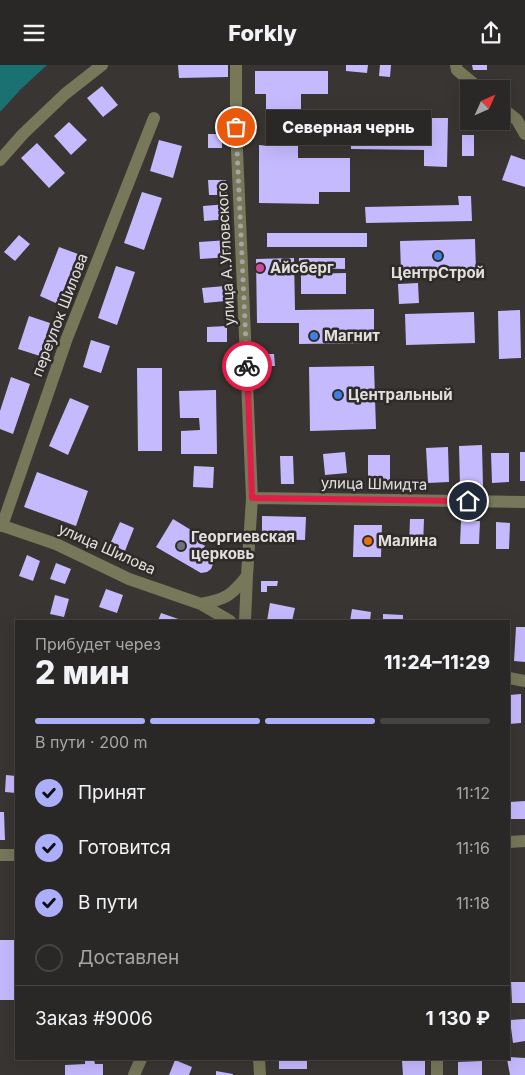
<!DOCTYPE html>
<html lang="ru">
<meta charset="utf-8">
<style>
:root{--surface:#2a2826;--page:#363432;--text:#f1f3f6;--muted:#a5a6a7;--line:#464443;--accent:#abaffb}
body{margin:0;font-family:Inter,sans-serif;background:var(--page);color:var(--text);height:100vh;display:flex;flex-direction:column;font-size:19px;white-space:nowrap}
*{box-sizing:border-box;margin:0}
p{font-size:16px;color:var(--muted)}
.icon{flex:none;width:28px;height:28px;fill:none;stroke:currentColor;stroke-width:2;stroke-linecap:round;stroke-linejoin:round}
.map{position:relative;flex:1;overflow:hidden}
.details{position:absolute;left:15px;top:555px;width:495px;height:440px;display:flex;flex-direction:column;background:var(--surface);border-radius:0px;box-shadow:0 5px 20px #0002,0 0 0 1px var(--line)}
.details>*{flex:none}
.needle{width:32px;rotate:45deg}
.controls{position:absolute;left:460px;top:15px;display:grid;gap:10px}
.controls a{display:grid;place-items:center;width:50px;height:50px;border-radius:0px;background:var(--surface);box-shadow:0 5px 20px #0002,0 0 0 1px var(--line);font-size:25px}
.pin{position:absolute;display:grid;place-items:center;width:42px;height:42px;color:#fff;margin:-21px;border:2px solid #fff;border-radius:50%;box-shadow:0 1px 5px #0007}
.courier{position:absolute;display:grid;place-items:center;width:50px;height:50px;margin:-25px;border:4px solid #e11d48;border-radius:50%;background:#fff;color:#222;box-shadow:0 1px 6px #0007}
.bubble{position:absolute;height:35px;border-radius:0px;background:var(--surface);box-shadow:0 5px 20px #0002,0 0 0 1px var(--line);font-size:16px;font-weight:800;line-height:35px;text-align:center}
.overview em{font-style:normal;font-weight:800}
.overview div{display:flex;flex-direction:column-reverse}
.overview{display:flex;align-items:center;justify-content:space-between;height:85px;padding:0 20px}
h1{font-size:32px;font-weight:800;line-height:38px}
.bar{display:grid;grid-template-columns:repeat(4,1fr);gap:8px 5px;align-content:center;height:60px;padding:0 20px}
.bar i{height:6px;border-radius:4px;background:var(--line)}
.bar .selected{background:var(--accent)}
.bar p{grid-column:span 4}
.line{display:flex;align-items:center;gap:12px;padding:0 20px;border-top:1px solid var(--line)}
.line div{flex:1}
ol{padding:0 20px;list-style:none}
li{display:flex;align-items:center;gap:15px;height:55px}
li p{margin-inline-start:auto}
li .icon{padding:5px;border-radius:50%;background:var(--accent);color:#111;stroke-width:4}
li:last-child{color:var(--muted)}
li i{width:28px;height:28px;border:2px solid var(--line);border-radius:50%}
header{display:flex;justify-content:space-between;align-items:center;height:65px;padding:0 20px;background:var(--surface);font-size:22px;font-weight:800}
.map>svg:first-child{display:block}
.water{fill:#1b7072}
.building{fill:#c6baff}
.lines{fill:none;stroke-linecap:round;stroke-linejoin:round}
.minor{stroke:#77775a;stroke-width:12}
.done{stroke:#a6a4a2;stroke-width:5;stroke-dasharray:0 9}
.route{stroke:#e11d48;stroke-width:6}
.shop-dot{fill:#3f7fe0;stroke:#2e2b28;stroke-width:2}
.hotel-dot{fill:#d1479c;stroke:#2e2b28;stroke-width:2}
.food-dot{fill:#e8710a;stroke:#2e2b28;stroke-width:2}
.worship-dot{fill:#6b7280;stroke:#2e2b28;stroke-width:2}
.labels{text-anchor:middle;stroke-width:5;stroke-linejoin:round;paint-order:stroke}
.street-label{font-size:15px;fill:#e2e0de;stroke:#2e2b28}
.poi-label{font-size:15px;font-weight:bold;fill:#e2e0de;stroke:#2e2b28;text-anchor:start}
</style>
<header><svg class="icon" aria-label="menu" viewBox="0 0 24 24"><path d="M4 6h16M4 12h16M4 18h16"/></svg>Forkly<svg class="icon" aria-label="share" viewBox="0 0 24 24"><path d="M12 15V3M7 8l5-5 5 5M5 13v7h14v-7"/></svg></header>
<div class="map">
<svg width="525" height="1010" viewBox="0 0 525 1010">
<rect width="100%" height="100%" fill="#383532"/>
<path class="water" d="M0 0H47L21 24 0 47Z"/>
<path class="building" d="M178 0H228V12L179 13Z
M346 0H368L367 8 346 6Z
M380 0H391L390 12 379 11Z
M472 0H487V5H473Z
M255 6H328V29H301V72H298V93H350V127H319V139L259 138V80L269 81 268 72H266V29H255Z
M102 21 118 40 103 52 87 33Z
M371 53H448L447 102 424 101V85L351 84V59H371Z
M69 57 87 75 71 90 54 71Z
M208 69H222V83H208Z
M462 70H474V91H462Z
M159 75 182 81 173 113 150 106Z
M37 78 65 108 49 123 21 93Z
M511 90 525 95V122L502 115Z
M208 115H226L227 130H209Z
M142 127 162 133 144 185 124 178Z
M458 131H471L472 156 366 158 365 142 459 140Z
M228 139 230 154 204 156 203 141Z
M267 168H367V182H267Z
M19 170 30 179 15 196 4 187Z
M475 174 476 206 401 208 400 176Z
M229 175 230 192 200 194 199 177Z
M59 182 78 189 58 239 40 231Z
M294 193 295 245 374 244V278L299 279V258H257L256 194Z
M299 193H345V204L299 203Z
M116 201 135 207 117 260 98 253Z
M346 208V229H301V209Z
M418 218 419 238 399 239 398 219Z
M225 221 226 236 204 238 202 223Z
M520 245 521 293 499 294 498 246Z
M474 247 475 278 406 280 405 249Z
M29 251 50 258 40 291 18 284Z
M227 261V277H207V262Z
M91 275 110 281 101 308 83 302Z
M262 289H274L275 301H262Z
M374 301 376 364 310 366 309 302Z
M137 303H162V386H138Z
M11 312 30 319 13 369 0 364V346Z
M216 325 217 389H181V366L200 365 199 353H180L179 326Z
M70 333 89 341 68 390 49 381Z
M482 380 483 421H460L459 381Z
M448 382 449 417 428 418 426 383Z
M345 387 347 408 325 410 323 389Z
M520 387H525V416H520Z
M491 388H509V417L492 418Z
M368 390H390V418H368Z
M280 391H293L294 419H281Z
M194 401 214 402 213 423 193 422Z
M37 407 88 426 76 461 24 442Z
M262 451 306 452 305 475 262 474Z
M173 454 204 473 201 478 205 481 202 485 213 492V499L211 504 207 507 201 508 156 482Z
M410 454H424L423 481H409Z
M461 456H480L479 479H460Z
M120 457 134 463 125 486 110 479Z
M496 457 510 458 509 484H496Z
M354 460H382L381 492H353Z
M27 490 40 496 33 516 19 511Z
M56 498 71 504 65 519 50 514Z
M261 516H278L277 521H267V527H261Z
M106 524 123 530 117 548 99 542Z
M55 530 69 534 64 552 50 549Z
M270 538 295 543 292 556H267Z
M352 544 371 547 370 556H350Z
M161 548 184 556H158Z
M383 549 403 550V556H383Z
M516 562H525V597L514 596Z
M521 629V658L509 659V630Z
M6 710 16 711V728L5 727Z
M525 736V754H509V737Z
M0 747H4L5 775H0Z
M0 875H16V935H0Z
M511 917H525V938H512Z
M525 954V976L513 978 510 955Z
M509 992 525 993V1010H510L507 994H509Z
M279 994H307V1004H279Z
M94 995 95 999H103V1010H65V1000L85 999V996Z
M175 995 192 1002 189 1010H169Z
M425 995V1010H403L402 996Z
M482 996V1010H458V997Z
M216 1006 233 1009V1010H216Z"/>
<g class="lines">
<path class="minor" d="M236 0V62L252 433 247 511 245 556
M456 0 457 5 480 24
M501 42 517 55 525 69
M0 95 23 69 65 29 102 0
M252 433 525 437
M0 460 56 479 129 514 201 539 230 556
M2 461 67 273 154 53
M201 539C226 534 231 531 247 511
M509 613 525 616
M509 777 525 776
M0 790H16
M259 994 260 1010
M134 1010 141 994
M437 1010V994"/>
</g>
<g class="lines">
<path class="done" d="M236 62 247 301"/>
<path class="route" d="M247 301 252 433 468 436"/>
</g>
<g class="shop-dot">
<circle cx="438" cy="191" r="5"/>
<circle cx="314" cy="271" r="5"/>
<circle cx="338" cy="330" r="5"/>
</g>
<circle class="hotel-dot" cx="260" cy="203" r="5"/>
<circle class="food-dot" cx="368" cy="476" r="5"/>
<circle class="worship-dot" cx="181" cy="481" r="5"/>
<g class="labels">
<g class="street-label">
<text transform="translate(226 189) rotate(-93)" y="5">улица А.Угловского</text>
<text transform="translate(60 250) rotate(-69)" y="5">переулок Шилова</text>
<text transform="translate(374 419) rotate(1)" y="5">улица Шмидта</text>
<text transform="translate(107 484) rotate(24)" y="5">улица Шилова</text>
</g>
<g class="poi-label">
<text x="270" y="208">Айсберг</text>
<text x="438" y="213" text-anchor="middle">ЦентрСтрой</text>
<text x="324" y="276">Магнит</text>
<text x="348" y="335">Центральный</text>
<text x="191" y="477">Георгиевская<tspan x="191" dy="17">церковь</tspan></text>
<text x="378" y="481">Малина</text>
</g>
</g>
</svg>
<div class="controls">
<a><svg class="needle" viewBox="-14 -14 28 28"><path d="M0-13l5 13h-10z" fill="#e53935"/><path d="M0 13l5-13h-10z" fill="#a5a6a7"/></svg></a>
</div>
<div class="pin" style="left:236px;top:62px;background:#ea580c"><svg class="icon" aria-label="bag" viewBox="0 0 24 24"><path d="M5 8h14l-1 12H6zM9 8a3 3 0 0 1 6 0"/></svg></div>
<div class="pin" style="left:468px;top:436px;background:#1f2937"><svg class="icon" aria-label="home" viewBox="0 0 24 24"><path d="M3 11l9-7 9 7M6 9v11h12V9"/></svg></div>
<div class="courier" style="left:247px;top:301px"><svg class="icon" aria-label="bike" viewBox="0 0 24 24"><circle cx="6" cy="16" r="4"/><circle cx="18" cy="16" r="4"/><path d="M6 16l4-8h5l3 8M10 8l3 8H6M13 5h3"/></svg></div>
<div class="bubble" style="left:266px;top:45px;width:165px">Северная чернь</div>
<section class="details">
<div class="overview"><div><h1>2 мин</h1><p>Прибудет через</p></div><em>11:24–11:29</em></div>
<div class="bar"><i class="selected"></i><i class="selected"></i><i class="selected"></i><i></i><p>В пути · 200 m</p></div>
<ol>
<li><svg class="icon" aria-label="check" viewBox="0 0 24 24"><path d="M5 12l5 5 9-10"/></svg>Принят<p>11:12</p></li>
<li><svg class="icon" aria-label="check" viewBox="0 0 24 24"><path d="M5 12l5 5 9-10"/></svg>Готовится<p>11:16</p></li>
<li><svg class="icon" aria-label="check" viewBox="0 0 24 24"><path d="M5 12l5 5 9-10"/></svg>В пути<p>11:18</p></li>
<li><i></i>Доставлен</li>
</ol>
<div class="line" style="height:65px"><div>Заказ #9006</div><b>1 130 ₽</b></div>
</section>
</div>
